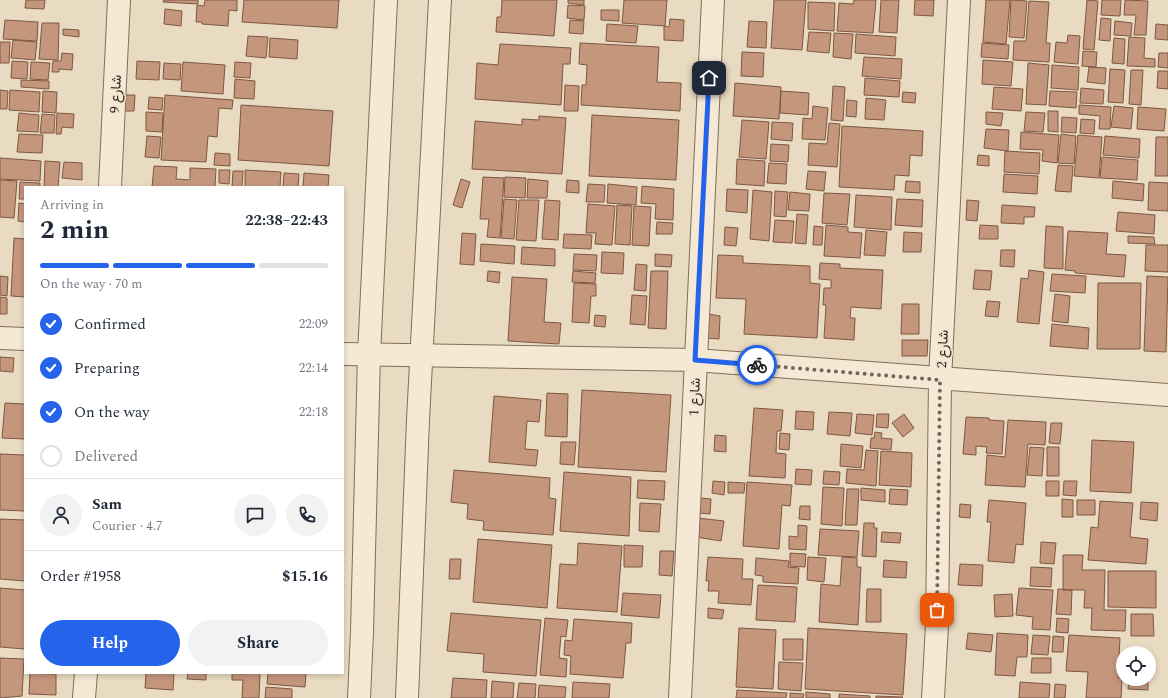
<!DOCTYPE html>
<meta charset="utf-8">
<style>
:root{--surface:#fff;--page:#f2f2f3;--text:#1f2937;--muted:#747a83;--line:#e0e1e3;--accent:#2563eb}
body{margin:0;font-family:Spectral,Vazirmatn,serif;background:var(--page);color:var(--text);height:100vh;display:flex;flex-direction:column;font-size:15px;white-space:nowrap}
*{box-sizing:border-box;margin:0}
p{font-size:13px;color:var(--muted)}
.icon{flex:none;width:22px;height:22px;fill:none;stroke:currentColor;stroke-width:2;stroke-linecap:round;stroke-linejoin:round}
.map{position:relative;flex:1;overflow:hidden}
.panel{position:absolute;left:24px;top:186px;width:320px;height:488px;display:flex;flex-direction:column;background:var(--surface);border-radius:0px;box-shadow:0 2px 6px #0003}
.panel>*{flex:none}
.buttons{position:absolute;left:1116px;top:646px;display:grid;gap:8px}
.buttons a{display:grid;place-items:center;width:40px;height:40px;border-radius:50%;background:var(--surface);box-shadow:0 2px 6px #0003;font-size:20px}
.pin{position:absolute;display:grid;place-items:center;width:34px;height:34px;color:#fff;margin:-17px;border-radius:8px;box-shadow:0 2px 6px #0006}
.courier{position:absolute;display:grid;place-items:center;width:40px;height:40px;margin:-20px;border:3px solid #2563eb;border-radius:50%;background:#fff;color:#222;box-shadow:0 1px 5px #0007}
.overview em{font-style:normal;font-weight:700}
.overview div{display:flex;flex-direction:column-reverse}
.overview{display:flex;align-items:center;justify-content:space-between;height:68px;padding:0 16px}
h1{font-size:26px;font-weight:700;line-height:30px}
.bar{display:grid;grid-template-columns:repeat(4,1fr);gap:6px 4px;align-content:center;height:48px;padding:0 16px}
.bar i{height:5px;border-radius:3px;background:var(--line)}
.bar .active{background:var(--accent)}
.bar p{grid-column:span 4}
.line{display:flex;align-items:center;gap:10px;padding:0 16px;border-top:1px solid var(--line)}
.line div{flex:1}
.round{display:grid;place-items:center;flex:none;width:42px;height:42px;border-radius:21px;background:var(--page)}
ol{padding:0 16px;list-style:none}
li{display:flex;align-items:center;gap:12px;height:44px}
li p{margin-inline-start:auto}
li .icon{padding:4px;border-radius:50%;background:var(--accent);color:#fff;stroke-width:4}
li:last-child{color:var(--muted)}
li i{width:22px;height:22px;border:2px solid var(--line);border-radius:50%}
.action{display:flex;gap:8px;margin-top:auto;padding:8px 16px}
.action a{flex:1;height:46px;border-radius:24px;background:var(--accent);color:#fff;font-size:16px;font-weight:700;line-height:46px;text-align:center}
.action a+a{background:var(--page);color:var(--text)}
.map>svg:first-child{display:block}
.building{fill:#c4967c;stroke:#7e5743}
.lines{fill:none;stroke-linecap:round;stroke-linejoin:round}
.minor-casing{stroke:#816d5b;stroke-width:24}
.tertiary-casing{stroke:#816d5b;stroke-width:24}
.minor{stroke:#f5e9d5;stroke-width:22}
.tertiary{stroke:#f5e9d5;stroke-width:22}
.done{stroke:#726657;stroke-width:4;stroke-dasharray:0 7.2}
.route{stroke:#2563eb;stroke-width:5}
.labels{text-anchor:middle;stroke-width:3;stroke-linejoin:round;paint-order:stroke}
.street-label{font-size:14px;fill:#32271e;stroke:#f1e6d1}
</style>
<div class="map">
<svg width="1168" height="698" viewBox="0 0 1168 698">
<rect width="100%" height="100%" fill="#e9dbc2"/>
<path class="building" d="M26 0H45L44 9 25 8Z
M164 0H198V4L163 2Z
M205 0H237V11L229 10 228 26 202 24V22H196L197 5 204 6Z
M244 0H339L337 28 242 22Z
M502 0H557L554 36 496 32 497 17H501Z
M568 0H584V5L568 3Z
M624 0H667L665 26 622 23Z
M774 0H806L802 50 771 48Z
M854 0H876L873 33 837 31 839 3 853 4Z
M881 0H899L897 33 879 32Z
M915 0H934L933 16 914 15Z
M986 0H1010L1006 44 983 42Z
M1011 0 1027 1 1024 38 1009 37Z
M1087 0 1098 1 1094 50 1083 49Z
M1102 0H1121L1120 16 1101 15Z
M1125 0 1148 1 1146 35H1134L1136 15H1124Z
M1029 1 1049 2 1046 43H1050L1049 62 1013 60 1014 41H1026Z
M808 2 835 3 834 31 808 29Z
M568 5 585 6 584 20 567 18Z
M165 9 182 11 181 26 164 24Z
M601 10H619V21L601 20Z
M1101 18 1111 19 1110 41 1099 40Z
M670 19 684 20 683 41 664 40V26L669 27Z
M5 20 38 22 37 41 3 39Z
M570 20 584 21 583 34 569 33Z
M749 21 767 22 766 48 747 47Z
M1115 21 1132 23 1131 36 1114 35Z
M42 23H59L58 60 39 59Z
M607 24 638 26 636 43 606 41Z
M1156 24 1168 25V40L1155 39Z
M63 29 79 30V37L63 35Z
M809 32 831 33 829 53 807 51Z
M834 33 853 34 851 59 833 57Z
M856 34 896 37 895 56 855 53Z
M1068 35 1080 36 1078 64 1054 62 1056 42 1067 43Z
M248 36 268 37 266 58 246 56Z
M1129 37 1145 38 1144 58 1155 59V67L1127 66Z
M270 38 298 40 297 59 269 57Z
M1114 38 1125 39 1124 64 1112 63Z
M13 40 37 42 35 60 11 58Z
M0 42H10L9 63H0Z
M580 43 659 47 657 82 681 83 680 111 581 105 582 85H586L587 65 579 64Z
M982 43 1009 45 1008 59 981 57Z
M500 44 571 48 570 64H563L561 105 475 99 477 63 498 65Z
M1083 51 1097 52 1096 67 1082 66Z
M742 52 764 53 763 77 741 76Z
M62 53 73 54 72 70 59 69V72H52L53 61H61Z
M1159 53H1168V68L1158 67Z
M864 57 902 59 901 79 862 76Z
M983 60 1013 62 1011 86 982 84Z
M12 61 28 62 27 79 11 78Z
M137 61 160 62 159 80 136 79Z
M31 62 50 63 48 80 30 79Z
M183 62 225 65 223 94 181 91Z
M235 62 251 63 250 78 234 77Z
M164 63 181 64 180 80 163 79Z
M1028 63 1049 65 1046 105 1026 104Z
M1052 65 1079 67 1078 90 1051 88Z
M1089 67 1106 68 1105 84 1087 82Z
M1110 69 1125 70 1123 103 1108 102Z
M1131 70H1143L1141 105 1129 104Z
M1158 71H1168V89L1157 88Z
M865 78 900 81 899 97 864 95Z
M235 79 255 81 254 99 234 98Z
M21 80 49 81V89L21 87Z
M735 83 781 87 779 119 733 116Z
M565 85 579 86 578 111H564Z
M833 86 845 87 843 121 831 120Z
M994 87 1023 89 1021 111 992 109Z
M1081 88 1104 90 1103 104 1080 103Z
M0 90 8 91 7 109H0Z
M10 90 40 92 39 112 9 110Z
M43 91 57 92 56 113 42 112Z
M781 91 809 93 808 115 780 113Z
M1050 91 1077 92 1076 108 1049 106Z
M903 92 916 93 915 103 902 102Z
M124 95H135L134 111H123Z
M165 95 233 100 232 109 219 108 217 137 208 136 206 162 161 160Z
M149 97 163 98 162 110 148 109Z
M866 98 886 100 884 120 865 119Z
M847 100 857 101 856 117 846 116Z
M241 105 333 111 329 166 238 160Z
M1079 105 1111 107 1110 129H1099L1100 116 1079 114Z
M813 106 828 108 825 140 802 139 803 118 812 119Z
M1114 106 1133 108 1131 129 1111 127Z
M1138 107 1166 109 1164 131 1137 129Z
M1048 111H1058V132L1048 131Z
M146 112 163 113 162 132 146 131Z
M986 112 1003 113 1001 126 986 124Z
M1026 112 1045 113 1043 132 1024 131Z
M19 113 39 115 38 132 17 131Z
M57 113 74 114 73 128 62 127 61 134H56Z
M42 114 55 115 54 133H40Z
M592 115 679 120 676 180 589 176Z
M539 116 566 118 562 174 472 169 475 121 522 125V119L539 120Z
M1062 117 1077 118 1076 133 1061 132Z
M1081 119 1095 120 1094 134 1080 133Z
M742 120 769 122 766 159 739 157Z
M772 122 793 123 792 141 771 139Z
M829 123 840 124 837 167 808 165 809 143 827 144Z
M842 126 923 131 922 156 910 155 909 176 895 175 894 190 839 187Z
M986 129 1009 130 1008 151 984 148Z
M1021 132 1059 135 1057 163 1042 161 1043 150 1020 149Z
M19 134 43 135 42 153 17 152Z
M1061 134 1076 136 1074 164 1058 163Z
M1078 135 1102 137 1099 178 1074 176Z
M147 136 161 137 159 158 145 157Z
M1105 136 1140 139 1139 158 1103 155Z
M1156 137H1168V176H1155Z
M771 144 789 145 788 162 770 161Z
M1005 151 1040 153 1039 174 1004 172Z
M215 153 230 154V166L214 165Z
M978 155 989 156V166L977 165Z
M1102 157 1138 160 1137 180 1100 178Z
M0 158 41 161 40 181 0 179Z
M737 159 765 161 764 186 736 184Z
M45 161 60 162 58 187H44Z
M64 162 82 163V180L62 178Z
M769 163 787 164 786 184 767 183Z
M1058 165 1073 166 1071 192 1055 191Z
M154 166 177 167 176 179 190 180V168L216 169 215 187H152Z
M219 170H230L229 184 219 183Z
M245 170 281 172 280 187H245Z
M233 171H243L242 187H232Z
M808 171 826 172 824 191 806 189Z
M284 173 299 174 298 187H283Z
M304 173 329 175 328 187H303Z
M1004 174 1038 176 1037 194 1003 192Z
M483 177 504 178 500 238 487 237 489 219H480Z
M505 177 526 178 525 198 504 197Z
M461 179 470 182 462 208 453 205Z
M528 179 548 181 547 198H527Z
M0 180 17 181 14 218 0 217Z
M567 180 579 181V193L566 192Z
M906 181 920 182V193L905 192Z
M1113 181 1144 184 1143 201 1112 198Z
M20 182 40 183V187H25V199H19Z
M1149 182 1168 183V211L1148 210Z
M588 184 605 185 604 202H586Z
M608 184 637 187 636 205 607 203Z
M642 186 674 189 673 220 655 219 656 204 641 203Z
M727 189 748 190 747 213 726 211Z
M753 190 772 192 769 241 750 239Z
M775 191 788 192 786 217 774 216Z
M790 192 810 194 809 211 788 210Z
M824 193 850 194 847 225 822 223Z
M856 195 892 197 891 230 854 227Z
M504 199 517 200 514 239 501 238Z
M897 199 923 200 922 227 895 225Z
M519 200H539L536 241 516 240Z
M545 200 560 201 558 240 542 239Z
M967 200 979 201 977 221 966 220Z
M19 203 25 204V222L18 221Z
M588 204 615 206 612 245 595 244 596 233H586Z
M617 205 632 206 630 245 615 244Z
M1002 205 1035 207 1034 217H1024V224L1001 223Z
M634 206 651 207 649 246 632 245Z
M1118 212 1155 215 1154 234 1116 231Z
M797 214 808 215 806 244 795 243Z
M775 220 794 221 792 243 773 242Z
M657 222 673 223 672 234H656Z
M826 225 848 227V232L862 233 860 258 824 256Z
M980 225 998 226V239H979Z
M814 226 823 227 822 245H813Z
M1046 226 1063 227V269L1044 268Z
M725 227 738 228 736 246 724 245Z
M866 230 887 232 885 256 864 255Z
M1068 231 1108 233 1106 254 1126 255 1124 277 1075 273V271L1065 270Z
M904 232 922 233 921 252H903Z
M462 233 476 234 474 265 460 264Z
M564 234 592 235 591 249 563 248Z
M1128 236 1154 237 1155 244 1128 243Z
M14 238 25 239V297L11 296Z
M481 244 515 246 514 264 480 261Z
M1146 245H1168V272L1145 271Z
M522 247 555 249V266L521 264Z
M1001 250H1015L1014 267 1000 266Z
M602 252 624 253 623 274 601 273Z
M574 254 597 255 596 271 573 270Z
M655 254 672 255 671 267 655 266Z
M718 255 743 256V263L810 266V283L820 284 817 338 744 334 746 299 716 298Z
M820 263 840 264V268L883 270 881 309 851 307 850 318H855L854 340 824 338 826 305H823L824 288H831V280L819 279Z
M636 264 647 265 646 291 634 290Z
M975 270 992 271 990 290 973 289Z
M1029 270 1044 272 1039 324 1017 322 1021 278 1028 279Z
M488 271 500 272 499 283 487 281Z
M573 271 596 273 595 283 572 282Z
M651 271H668L666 329 648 328Z
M1052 274 1086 276 1085 293 1050 291Z
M0 276 8 277 7 296 0 295Z
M1147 276 1168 277 1166 352 1144 351Z
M512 277 547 279 544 322 561 323 559 344 508 341Z
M574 283 596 284V296H591L589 323 572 322Z
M1098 283H1141L1140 349H1097Z
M1055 294 1070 296 1068 323 1052 321Z
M632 295 647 296 645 325 630 324Z
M0 297 7 298V314H0Z
M987 301 1000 302 998 317 985 316Z
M902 304H919V334H901Z
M708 314 720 316 719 339 706 338Z
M595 315 606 316 605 327 594 326Z
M1052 324 1089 328 1088 349 1050 346Z
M902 340H928L927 356H902Z
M0 357 14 358 13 372 0 371Z
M582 390 671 395 666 472 578 467Z
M547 393 568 394 567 437 545 436Z
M494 396 541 400 539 422 527 421 525 449 538 450 536 466 489 462Z
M5 403 25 404V439L2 438Z
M754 408 783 410 781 431H777L776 453 786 454 785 478 749 476Z
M796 411 814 412 813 430 795 429Z
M829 412 852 413 850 436 827 434Z
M857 414 874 415 872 435 855 433Z
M877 414H889L888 428 876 427Z
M904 414 914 428 903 437 892 423Z
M966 417 989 418V420L1004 421 1002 454 986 453 987 447 976 446V455L963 454Z
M1008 420 1046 422 1045 445 1028 444 1025 487 985 485 987 455 1005 457Z
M1051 423H1062L1060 444 1049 443Z
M875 432 882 433 881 438 892 439 891 450 870 448 871 438H874Z
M780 433 790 434 789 450 779 449Z
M715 435 726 436V452L714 451Z
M1092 440 1134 442 1131 493 1090 491Z
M561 442H576L574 465 560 464Z
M841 444 863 446 861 468 840 466Z
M1030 447 1044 448 1042 476 1027 475Z
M1047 447H1059V476H1047Z
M866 450 878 451 876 486 846 483 847 469 864 470Z
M881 451 912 453 911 487 879 485Z
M0 454 25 455V511L0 510Z
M796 469 812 470 811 485 795 484Z
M454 470 550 478 549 498 556 499 553 535 483 530 484 521 467 519 468 504 451 502Z
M824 471 840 472 839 485 823 484Z
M564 472 631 477 629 536 560 531Z
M638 480 665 481 664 500 637 498Z
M713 481 725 482 724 495 712 493Z
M1046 481H1059V496H1046Z
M1064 481H1077L1076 496 1063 495Z
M728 482 745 483 744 493H728Z
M747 482 792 485 790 506 782 505 779 549 743 546Z
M823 487 844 488 842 526 821 524Z
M861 488 885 490V502L861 500Z
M847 489H859L857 525H845Z
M890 489 908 490 907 505 889 504Z
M700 498 711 499 710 514 699 513Z
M1062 499 1073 500V517H1062Z
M989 500 1026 503 1023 545 1016 544 1014 563 988 561 991 522H987Z
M1077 500H1095V515H1077Z
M1100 501 1133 503 1130 537 1148 539 1146 564 1088 560 1091 527 1098 528Z
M1141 502 1158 503 1157 521 1140 519Z
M640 503 661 504 659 532 639 531Z
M960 504 971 505 970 518 959 517Z
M800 506H810V520L799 519Z
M698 518 724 521 721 541 696 537Z
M0 519 25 520V581L0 579Z
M864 523H874V528H877L876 557 862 556Z
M798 525 807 526 806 550 789 549V536L798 537Z
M820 529 859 531 857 557 818 555Z
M882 532 901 533 900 543 881 542Z
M478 539 552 545 547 608 473 602Z
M1041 542 1056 543 1054 564 1040 563Z
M578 543 622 546 617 612 557 608 560 564 577 565Z
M624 545 643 546 642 567H624Z
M660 551H674L672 576 659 575Z
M790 553 806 554 805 567 790 566Z
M1063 555H1083L1082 570H1105L1104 610H1126L1125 631 1091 630 1092 608H1084L1085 590H1063Z
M708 557 743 559 742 579H753L751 605 718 603 719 591H708L709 581H706Z
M808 557 826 558 824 582 807 580Z
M842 557 857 558V567H861L858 625 819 622 821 584 840 586Z
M756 558 789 561 788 567 799 568 798 584 763 582V576L755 575Z
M450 559H461L460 579H449Z
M884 560 907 562 906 578 883 577Z
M960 564 983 565 982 586 958 585Z
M1031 567 1052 568 1051 587 1030 586Z
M1108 571H1156V608L1108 607Z
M758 585 797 587 795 622 756 620Z
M0 588 25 590V649L0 647Z
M1019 588 1053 590 1050 630 1032 629 1033 617 1016 615Z
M867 589H881V622H866Z
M1058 589 1072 590 1071 615 1056 614Z
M623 593 661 595 659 618 621 615Z
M1012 594 1013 616 995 617 994 595Z
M708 608 724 610 722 619 708 618Z
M451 613 541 620 536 676 483 672 484 654 447 651Z
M1131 614H1153L1154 636H1131Z
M545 618 568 620 566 637 561 636 559 658 567 659 566 677 540 675Z
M1057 618 1069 619 1068 633 1056 632Z
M574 619 632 623 631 643H626L623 678 570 674 571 656 564 655 565 640 572 641Z
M739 628 776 630 773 689 736 687Z
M808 628 907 634 903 695 805 689Z
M968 633 993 635 991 652 966 649Z
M997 633 1028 635 1027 657H1017L1015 676 995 675Z
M1033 635 1050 636 1048 655 1031 654Z
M1069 635 1120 638 1118 678H1122L1121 698H1086L1088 672 1066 671Z
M1053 636 1064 637 1063 652H1052Z
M783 639H803V660H783Z
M0 658 24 659 22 696 0 698Z
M1032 658H1051V673H1031Z
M779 662 803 663 801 691 778 689Z
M30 673 56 674V695L29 694Z
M146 673H174L173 690 145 688Z
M188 673H206V680L187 679Z
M232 673H260L259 698H242L243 680H232Z
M268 673H306L305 687 267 684Z
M453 678 487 680 486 698H451Z
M1129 679H1148V690L1128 689Z
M492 681 514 683 513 698H491Z
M573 682 610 684 609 698H572Z
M1020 682 1050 684 1049 698H1019Z
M519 683 536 684 535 698H517Z
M1055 684 1066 685 1065 698H1054Z
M539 685 566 687 565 698H538Z
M266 687 292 689V698H265Z
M737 690 787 693 786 698H736Z
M806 692 830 694V698H806Z
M790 693 804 694 803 698H790Z
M839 694 870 696V698H839Z
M876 696 903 697 902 698H876Z"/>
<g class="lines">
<g class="minor-casing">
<path id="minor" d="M110 187 119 0
M0 338 25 339
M343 354 695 360 1168 395
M84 698 86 673
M680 698 713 0
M933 698 937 625 940 380 959 0"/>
</g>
<g class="tertiary-casing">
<path id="tertiary" d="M359 698 362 632 369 355 386 0
M407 698 418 420 440 0"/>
</g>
<use href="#minor" class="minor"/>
<use href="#tertiary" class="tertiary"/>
</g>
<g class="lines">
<path class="done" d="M757 365 940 380 937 610"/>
<path class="route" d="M709 78 695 360 757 365"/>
</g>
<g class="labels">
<g class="street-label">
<text transform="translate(115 94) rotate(-87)" y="5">شارع 9</text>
<text transform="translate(942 349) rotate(-87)" y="5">شارع 2</text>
<text transform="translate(694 397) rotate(-87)" y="5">شارع 1</text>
</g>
</g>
</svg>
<div class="buttons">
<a><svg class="icon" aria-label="locate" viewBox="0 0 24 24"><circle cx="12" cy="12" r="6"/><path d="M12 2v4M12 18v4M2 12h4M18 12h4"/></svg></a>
</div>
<div class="pin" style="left:937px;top:610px;background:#ea580c"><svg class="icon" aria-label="bag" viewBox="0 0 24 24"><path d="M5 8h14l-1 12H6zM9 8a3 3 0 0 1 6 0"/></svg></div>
<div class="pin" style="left:709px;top:78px;background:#1f2937"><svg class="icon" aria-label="home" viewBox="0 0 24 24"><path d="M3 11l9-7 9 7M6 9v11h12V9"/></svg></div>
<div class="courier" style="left:757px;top:365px"><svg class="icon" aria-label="bike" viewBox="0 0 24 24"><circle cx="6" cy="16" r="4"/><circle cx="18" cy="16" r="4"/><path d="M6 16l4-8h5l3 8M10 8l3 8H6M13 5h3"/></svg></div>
<section class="panel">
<div class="overview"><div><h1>2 min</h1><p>Arriving in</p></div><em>22:38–22:43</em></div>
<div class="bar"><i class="active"></i><i class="active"></i><i class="active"></i><i></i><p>On the way · 70 m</p></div>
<ol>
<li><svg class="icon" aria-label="check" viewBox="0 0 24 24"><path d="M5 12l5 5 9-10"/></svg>Confirmed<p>22:09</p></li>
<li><svg class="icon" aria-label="check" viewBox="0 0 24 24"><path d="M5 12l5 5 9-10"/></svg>Preparing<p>22:14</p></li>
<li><svg class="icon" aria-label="check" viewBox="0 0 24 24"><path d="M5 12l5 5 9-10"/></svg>On the way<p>22:18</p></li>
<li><i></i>Delivered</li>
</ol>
<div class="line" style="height:72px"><a class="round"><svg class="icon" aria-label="person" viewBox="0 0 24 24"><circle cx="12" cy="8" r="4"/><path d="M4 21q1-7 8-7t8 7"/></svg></a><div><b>Sam</b><p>Courier · 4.7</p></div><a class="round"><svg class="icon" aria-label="chat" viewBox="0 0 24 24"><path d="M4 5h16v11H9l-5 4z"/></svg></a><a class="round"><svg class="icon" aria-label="phone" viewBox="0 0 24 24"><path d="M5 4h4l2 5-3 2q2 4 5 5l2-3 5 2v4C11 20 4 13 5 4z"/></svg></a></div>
<div class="line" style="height:52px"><div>Order #1958</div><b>$15.16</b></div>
<div class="action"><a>Help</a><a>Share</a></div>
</section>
</div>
